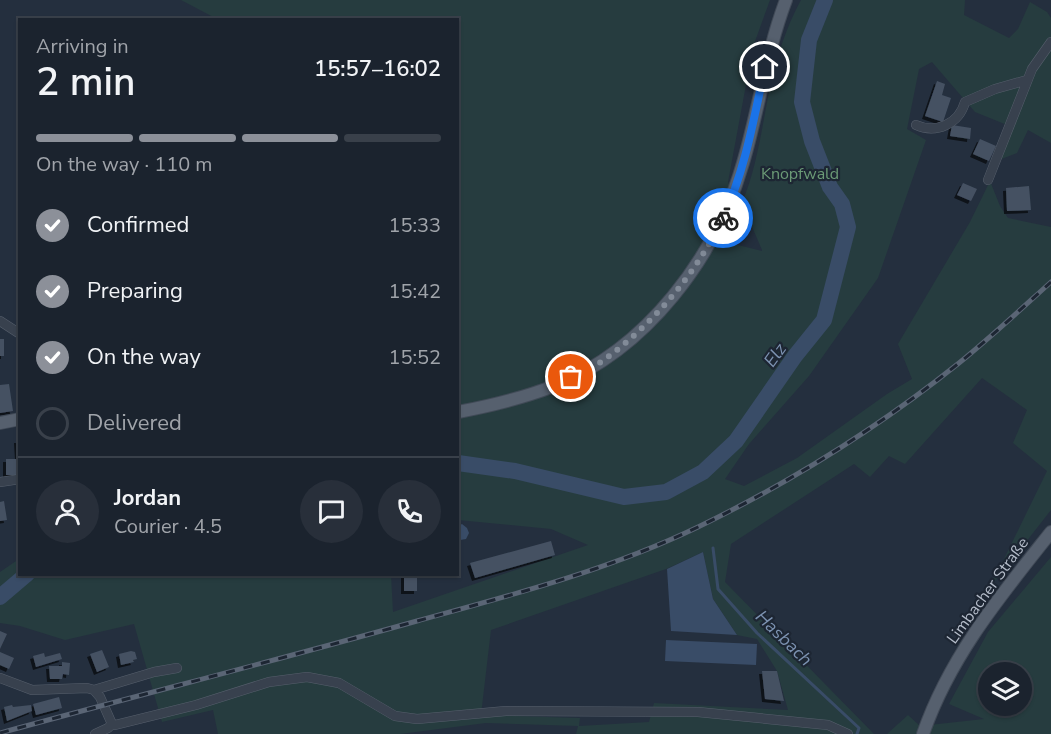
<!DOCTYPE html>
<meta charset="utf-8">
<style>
:root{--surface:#1b232e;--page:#282f3a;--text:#f1f3f6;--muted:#a0a4aa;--line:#39404a;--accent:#8c9099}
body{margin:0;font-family:"Nunito Sans",sans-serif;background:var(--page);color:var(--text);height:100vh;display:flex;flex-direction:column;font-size:22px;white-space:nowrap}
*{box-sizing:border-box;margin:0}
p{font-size:20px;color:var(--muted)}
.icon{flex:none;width:33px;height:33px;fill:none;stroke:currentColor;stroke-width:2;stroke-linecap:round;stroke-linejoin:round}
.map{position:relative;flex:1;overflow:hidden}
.drawer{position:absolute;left:18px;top:18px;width:441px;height:558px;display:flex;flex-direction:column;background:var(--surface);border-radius:0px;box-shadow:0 2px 4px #0004,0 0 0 2px var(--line)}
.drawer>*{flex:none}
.buttons{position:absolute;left:978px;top:662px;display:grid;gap:12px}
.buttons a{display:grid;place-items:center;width:54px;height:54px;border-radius:50%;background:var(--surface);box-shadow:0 2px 4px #0004,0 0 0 2px var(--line);font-size:30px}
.pin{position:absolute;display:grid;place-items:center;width:51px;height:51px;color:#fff;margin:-26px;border:3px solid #fff;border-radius:50%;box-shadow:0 2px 6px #0007}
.courier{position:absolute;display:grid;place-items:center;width:60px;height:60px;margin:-30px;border:4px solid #1a73e8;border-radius:50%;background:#fff;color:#222;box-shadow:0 2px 8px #0007}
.summary em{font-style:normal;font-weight:600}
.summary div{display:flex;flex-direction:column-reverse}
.summary{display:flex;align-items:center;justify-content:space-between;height:102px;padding:0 18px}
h1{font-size:39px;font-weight:600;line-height:45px}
.bar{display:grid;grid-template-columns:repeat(4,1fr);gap:9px 6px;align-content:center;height:72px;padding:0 18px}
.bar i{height:8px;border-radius:4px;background:var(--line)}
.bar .current{background:var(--accent)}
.bar p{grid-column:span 4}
.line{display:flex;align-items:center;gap:15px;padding:0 18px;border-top:2px solid var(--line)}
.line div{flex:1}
.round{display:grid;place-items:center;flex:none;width:63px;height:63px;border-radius:32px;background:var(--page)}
ol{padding:0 18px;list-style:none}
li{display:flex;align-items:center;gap:18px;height:66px}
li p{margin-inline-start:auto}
li .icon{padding:6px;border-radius:50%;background:var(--accent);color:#fff;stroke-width:4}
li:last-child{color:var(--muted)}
li i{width:33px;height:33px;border:3px solid var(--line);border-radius:50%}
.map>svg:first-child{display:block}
.green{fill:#263c3f;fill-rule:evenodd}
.water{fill:#394c67}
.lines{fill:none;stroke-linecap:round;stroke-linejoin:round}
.stream{stroke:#394c67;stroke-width:3}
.river{stroke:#394c67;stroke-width:16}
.building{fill:#455162;filter:url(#shadow)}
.minor-casing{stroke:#565f6c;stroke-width:10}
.major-casing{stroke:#414a57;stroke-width:14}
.minor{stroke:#38414e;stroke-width:9}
.major{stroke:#56606e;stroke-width:12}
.rail-casing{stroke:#5a6575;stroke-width:5}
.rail{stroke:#1d2633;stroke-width:3;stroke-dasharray:9;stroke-linecap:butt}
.done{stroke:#828b98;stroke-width:6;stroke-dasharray:0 10.8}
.route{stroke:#1a73e8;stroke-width:8}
.labels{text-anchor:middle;stroke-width:4.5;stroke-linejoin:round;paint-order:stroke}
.park-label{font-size:16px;fill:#6b9a76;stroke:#1d2633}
.street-label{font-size:16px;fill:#b4bcc9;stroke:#1d2633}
.water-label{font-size:18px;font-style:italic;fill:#7c92b1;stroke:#1d2633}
</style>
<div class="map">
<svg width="1051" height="734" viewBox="0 0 1051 734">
<defs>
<filter id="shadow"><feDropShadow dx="-3" dy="3" stdDeviation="0" flood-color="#0009"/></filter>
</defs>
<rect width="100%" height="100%" fill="#242f3e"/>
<path class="green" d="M181 0H770L753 47 728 182 741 205C758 166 762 124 771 83 777 56 787 25 801 0H965L964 15 1009 38 1018 29 1030 2 1047 12 1051 18V143L1028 130 1017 153 999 160 1012 127 975 112 932 62 919 69 907 129 926 140 878 278 809 376 749 444 725 479 744 486 797 458 887 394 912 379 898 344 970 222 990 181 1000 206 1008 218 1051 227V510L982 598 1004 559 1047 471 1013 443 1027 410 982 378 905 464 889 456 870 477 854 464 731 544 725 582 874 734H576L578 726 486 723 400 734H218L213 710 162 722 134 624 65 640 20 626 0 623V572L19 559 20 574 391 575 393 612 588 545 551 529 458 520V20L217 19ZM750 222 762 250V251L730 243ZM703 552 713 599 737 635 757 639 777 671 788 710 654 703 649 722 579 726 580 718 481 715 491 630 666 569Z
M1051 557V734H887L908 715 920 726 984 719 949 704 988 632ZM988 672H1022V705H988Z"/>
<path class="water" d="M462 524 467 528 469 533 466 539 460 540 458 539V526Z
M703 552 713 599 737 635 671 631 667 569Z
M666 640 757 644 756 665 665 661Z"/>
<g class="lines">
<path class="stream" d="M713 548 718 589 757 633 859 728 857 734"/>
<path class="river" d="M458 463 515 471 624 497 666 492 703 472 736 441 795 356 824 320 848 227 842 204 830 187 812 141 802 102 809 40 825 0
M0 597 27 574"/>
</g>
<path class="building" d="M937 81 945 84 942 95 951 98 943 122 925 116Z
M952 125 971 128 970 139 950 136Z
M980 139 996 146 989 161 973 154Z
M963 183 977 189 971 201 957 195Z
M1029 186 1031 210 1007 211 1006 188Z
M0 339H4V356H0Z
M9 384 13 411 0 413V385Z
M17 440H20V457H18Z
M6 459H16V475H6Z
M4 501 7 520 0 521V502Z
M551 541 555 555 475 578 470 563Z
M404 574H417V591H404Z
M0 631 7 634 0 649Z
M102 650 109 667 97 672 90 654Z
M131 651 135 652 137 659 133 660 134 662 121 665 119 654Z
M0 652 14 658 9 669 0 665Z
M44 653 45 657 60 653 62 659 36 667 33 656Z
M62 662 70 663 69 675 63 674 62 679H50L49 666H62Z
M762 671H777L784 701 765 699Z
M59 697 62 708 36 715 33 704Z
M12 705 13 707 31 705 32 711 7 721 4 707Z"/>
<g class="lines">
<g class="minor-casing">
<path id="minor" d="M916 125C936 134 959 124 965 102L995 89 1027 80
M988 180 1032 69 1051 42
M0 321 20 334
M0 482 20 479
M0 678 32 690 87 688 94 690
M94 690 154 672 177 668
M94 690 100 697 112 724
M95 734 108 728 112 724 115 725 196 705 269 682 307 677 339 683 395 716 417 719 506 711 698 712 828 725 848 734"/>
</g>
<g class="major-casing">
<path id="major" d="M458 412C490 406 523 398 554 386 647 349 716 257 743 163 759 109 766 53 786 0
M0 423 20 419
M923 734C950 656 1001 595 1051 532"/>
</g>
<use href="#minor" class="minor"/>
<use href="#major" class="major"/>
<g class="rail-casing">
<path id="rail" d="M0 733C139 695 278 660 417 621 512 595 609 570 698 527 791 482 879 427 959 363 991 337 1021 309 1051 282"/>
</g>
<use href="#rail" class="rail"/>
</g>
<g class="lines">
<path class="done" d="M571 377C582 372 594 367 604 360 654 323 696 274 723 218"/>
<path class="route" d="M723 218C745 171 754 118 765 67"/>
</g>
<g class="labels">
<g class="park-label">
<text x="800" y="179">Knopfwald</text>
</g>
<g class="street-label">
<text transform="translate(987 590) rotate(-54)" y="6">Limbacher Straße</text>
</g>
<g class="water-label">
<text transform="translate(775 355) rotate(-54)" y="6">Elz</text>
<text transform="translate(784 638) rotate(44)" y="6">Hasbach</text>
</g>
</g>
</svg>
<div class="buttons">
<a><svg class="icon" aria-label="layers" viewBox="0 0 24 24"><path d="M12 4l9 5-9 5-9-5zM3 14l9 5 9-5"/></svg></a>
</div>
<div class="pin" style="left:571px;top:377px;background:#ea580c"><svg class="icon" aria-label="bag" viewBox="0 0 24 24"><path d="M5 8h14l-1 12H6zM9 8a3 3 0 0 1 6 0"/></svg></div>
<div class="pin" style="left:765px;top:67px;background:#1f2937"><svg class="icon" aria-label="home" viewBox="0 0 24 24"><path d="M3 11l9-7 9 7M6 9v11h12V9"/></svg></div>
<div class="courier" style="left:723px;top:218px"><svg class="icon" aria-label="bike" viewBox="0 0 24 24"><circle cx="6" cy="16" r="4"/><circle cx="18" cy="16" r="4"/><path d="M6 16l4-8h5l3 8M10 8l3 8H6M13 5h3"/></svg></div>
<section class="drawer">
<div class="summary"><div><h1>2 min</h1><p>Arriving in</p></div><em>15:57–16:02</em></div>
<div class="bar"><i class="current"></i><i class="current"></i><i class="current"></i><i></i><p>On the way · 110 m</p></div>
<ol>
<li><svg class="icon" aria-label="check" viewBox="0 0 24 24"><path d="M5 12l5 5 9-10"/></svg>Confirmed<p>15:33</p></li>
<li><svg class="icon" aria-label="check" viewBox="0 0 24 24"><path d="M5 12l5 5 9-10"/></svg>Preparing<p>15:42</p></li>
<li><svg class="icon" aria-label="check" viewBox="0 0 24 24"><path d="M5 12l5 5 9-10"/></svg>On the way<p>15:52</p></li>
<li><i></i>Delivered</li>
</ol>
<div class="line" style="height:108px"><a class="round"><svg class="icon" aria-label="person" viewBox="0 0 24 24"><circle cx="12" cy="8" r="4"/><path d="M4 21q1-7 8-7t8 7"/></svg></a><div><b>Jordan</b><p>Courier · 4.5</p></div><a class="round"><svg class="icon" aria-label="chat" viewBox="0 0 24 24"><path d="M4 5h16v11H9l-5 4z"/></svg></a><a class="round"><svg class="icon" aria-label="phone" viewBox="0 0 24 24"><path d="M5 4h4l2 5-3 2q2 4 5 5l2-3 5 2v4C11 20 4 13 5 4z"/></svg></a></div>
</section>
</div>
